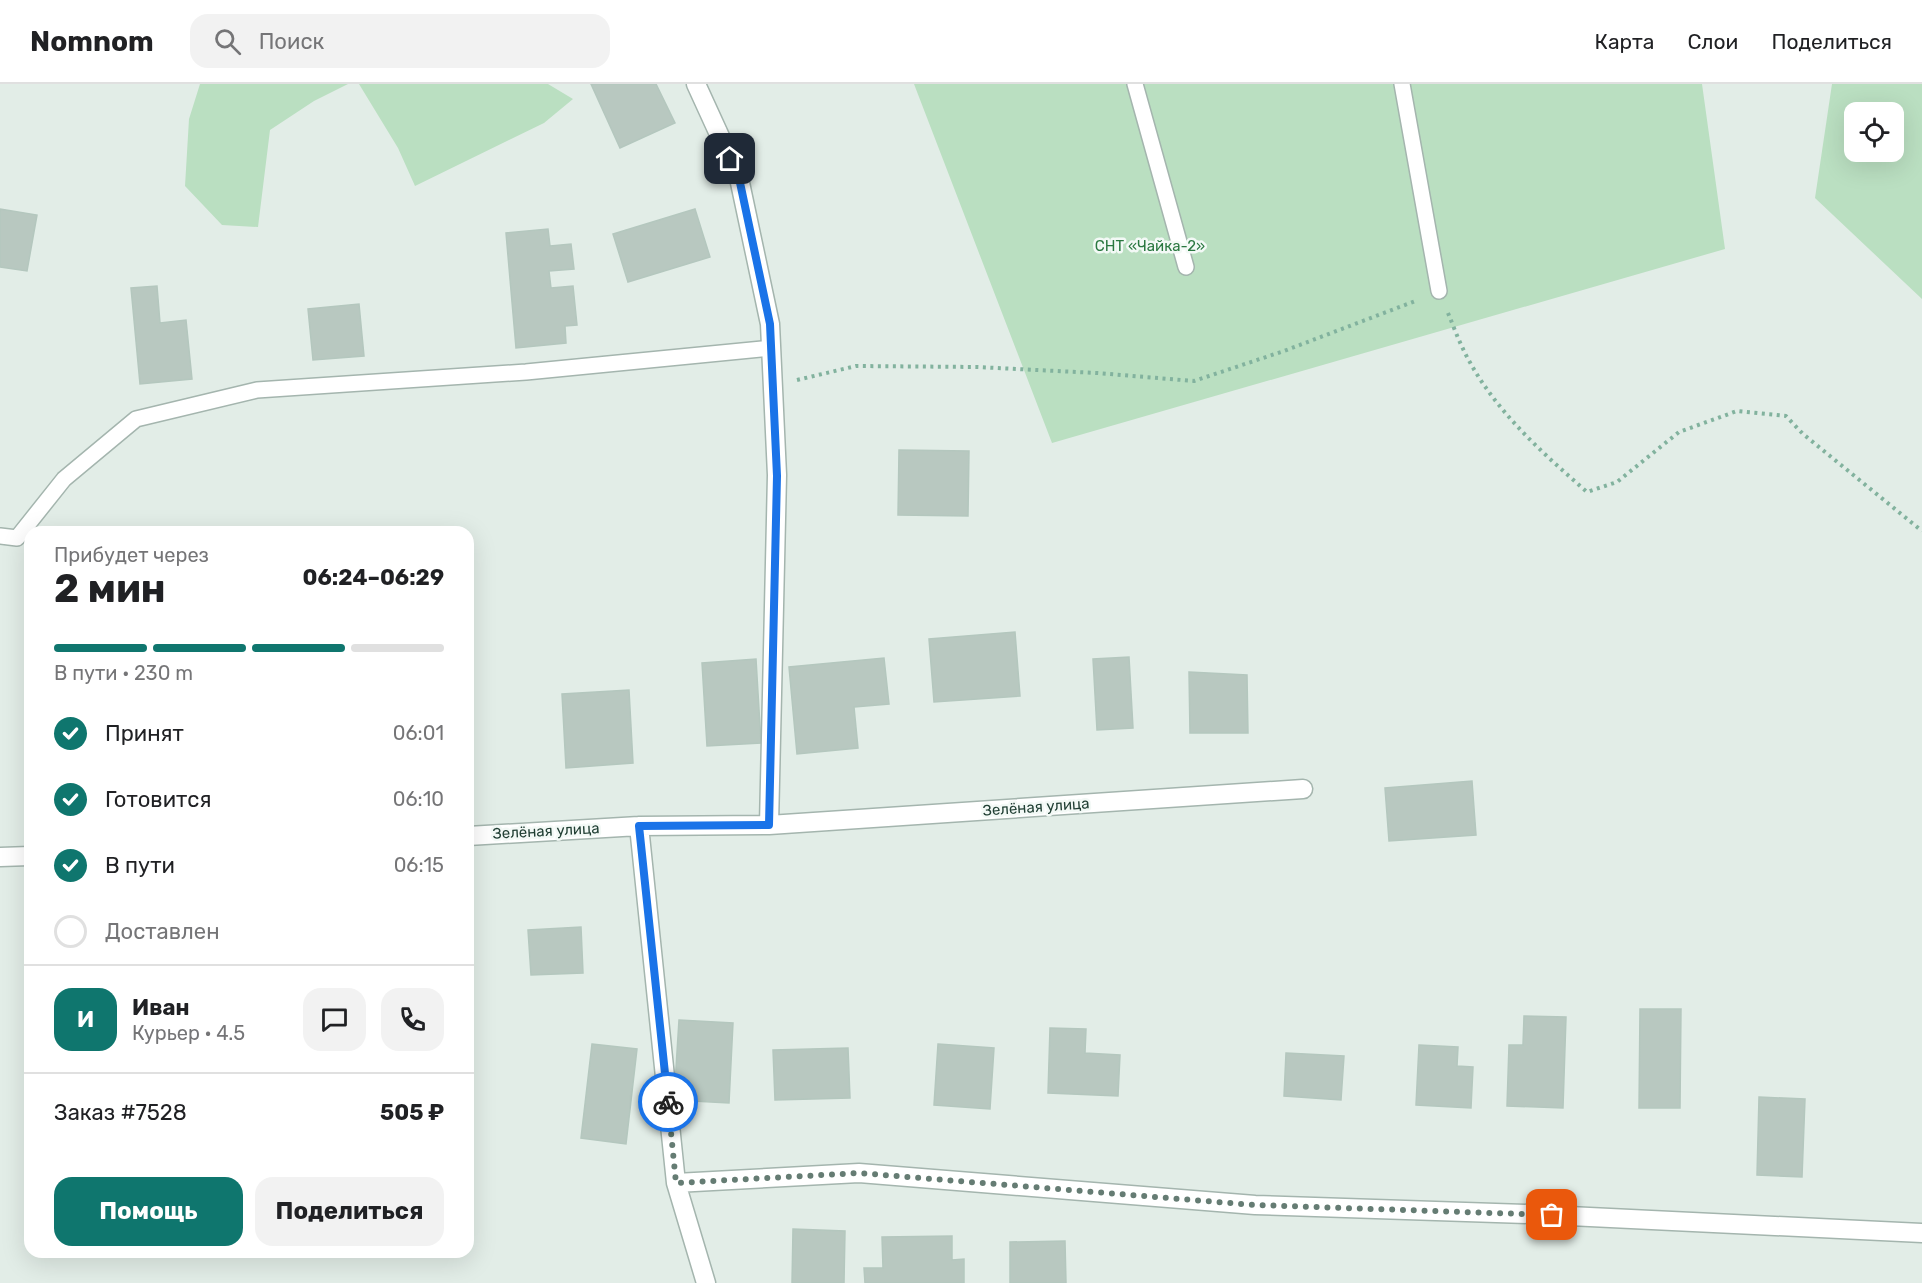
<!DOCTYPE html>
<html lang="ru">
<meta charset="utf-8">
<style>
:root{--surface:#fff;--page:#f2f2f2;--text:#202124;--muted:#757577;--line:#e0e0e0;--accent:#0f766e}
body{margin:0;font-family:Rubik,sans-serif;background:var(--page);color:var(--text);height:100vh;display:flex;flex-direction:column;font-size:22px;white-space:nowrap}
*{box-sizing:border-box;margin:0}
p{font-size:20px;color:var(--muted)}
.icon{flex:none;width:33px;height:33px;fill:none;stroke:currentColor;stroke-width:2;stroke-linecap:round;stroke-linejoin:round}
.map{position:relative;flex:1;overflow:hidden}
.sheet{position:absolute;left:24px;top:442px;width:450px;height:732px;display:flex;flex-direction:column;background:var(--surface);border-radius:18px;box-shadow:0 6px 24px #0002}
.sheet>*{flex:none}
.fabs{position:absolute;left:1844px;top:18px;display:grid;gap:12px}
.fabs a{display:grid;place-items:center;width:60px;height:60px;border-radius:12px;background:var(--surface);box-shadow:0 6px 24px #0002;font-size:30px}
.pin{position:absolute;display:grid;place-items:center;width:51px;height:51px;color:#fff;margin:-26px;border-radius:12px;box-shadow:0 3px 9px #0006}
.courier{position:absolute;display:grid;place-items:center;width:60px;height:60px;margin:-30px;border:4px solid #1a73e8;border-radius:50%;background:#fff;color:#222;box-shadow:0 2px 8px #0007}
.summary em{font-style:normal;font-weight:700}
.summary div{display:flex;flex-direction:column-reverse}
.summary{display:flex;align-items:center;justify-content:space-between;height:102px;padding:0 30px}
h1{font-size:39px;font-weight:700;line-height:45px}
.bar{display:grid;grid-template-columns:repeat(4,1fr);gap:9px 6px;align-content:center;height:72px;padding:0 30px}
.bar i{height:8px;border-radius:4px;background:var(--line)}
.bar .selected{background:var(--accent)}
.bar p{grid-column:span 4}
.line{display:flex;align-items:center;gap:15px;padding:0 30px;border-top:2px solid var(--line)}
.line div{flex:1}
.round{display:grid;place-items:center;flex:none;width:63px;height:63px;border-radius:18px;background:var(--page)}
ol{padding:0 30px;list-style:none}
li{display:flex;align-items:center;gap:18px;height:66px}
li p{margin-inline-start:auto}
li .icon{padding:6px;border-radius:50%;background:var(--accent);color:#fff;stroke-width:4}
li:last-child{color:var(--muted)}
li i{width:33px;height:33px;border:3px solid var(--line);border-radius:50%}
.primary-button{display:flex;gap:12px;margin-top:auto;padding:12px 30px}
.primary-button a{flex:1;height:69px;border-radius:18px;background:var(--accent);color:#fff;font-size:24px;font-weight:700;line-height:69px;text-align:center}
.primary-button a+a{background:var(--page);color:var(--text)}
header{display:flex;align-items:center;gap:36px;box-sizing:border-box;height:84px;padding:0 30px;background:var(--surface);border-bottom:2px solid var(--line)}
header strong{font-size:28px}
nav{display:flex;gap:33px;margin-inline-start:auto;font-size:21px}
.search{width:420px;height:54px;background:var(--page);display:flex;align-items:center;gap:15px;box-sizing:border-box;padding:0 21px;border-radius:18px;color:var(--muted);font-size:22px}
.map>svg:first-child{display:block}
.green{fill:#badfc1;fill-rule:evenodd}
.building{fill:#b8c8c0;stroke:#b4c7be;stroke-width:1.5}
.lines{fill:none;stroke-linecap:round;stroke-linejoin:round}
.lane-casing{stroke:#a4b5ae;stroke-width:18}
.street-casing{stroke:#a4b5ae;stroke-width:21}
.path{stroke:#82b29e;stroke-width:4;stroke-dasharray:3 4.5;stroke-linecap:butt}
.lane{stroke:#fff;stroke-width:15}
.street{stroke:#fff;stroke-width:18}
.done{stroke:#657c73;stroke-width:6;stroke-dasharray:0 10.8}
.route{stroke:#1a73e8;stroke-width:8}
.labels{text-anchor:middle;stroke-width:5;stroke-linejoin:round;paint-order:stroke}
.park-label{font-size:15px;fill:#2a7840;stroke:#f3f9f6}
.street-label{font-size:15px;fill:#213f34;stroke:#f3f9f6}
</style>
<header>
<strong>Nomnom</strong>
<div class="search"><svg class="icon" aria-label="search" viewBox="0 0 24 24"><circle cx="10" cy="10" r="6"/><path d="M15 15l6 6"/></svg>Поиск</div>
<nav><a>Карта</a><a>Слои</a><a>Поделиться</a></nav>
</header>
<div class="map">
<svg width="1922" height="1199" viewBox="0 0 1922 1199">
<rect width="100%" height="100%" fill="#e2ede7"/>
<path class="green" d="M200 0H348L314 17 270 46 258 143 222 141 185 102 189 35Z
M359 0H548L573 15 544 39 415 102 398 64Z
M914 0H1702L1725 165 1052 359Z
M1832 0H1922V215L1815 114ZM1893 28V68H1854V28Z"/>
<path class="building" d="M591 0H656L675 39 620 64Z
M0 125 37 131 27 187 0 183Z
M695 125 710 173 628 198 613 150Z
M548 145 550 162 571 160 574 185 549 187 551 204 573 202 577 241 565 242 566 259 516 264 506 149Z
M157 202 160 239 186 236 192 295 140 300 131 204Z
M359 220 364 272 313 276 308 225Z
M899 366 969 367 968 432 898 431Z
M1015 548 1020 612 934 618 929 555Z
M1129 573 1133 644 1097 646 1093 575Z
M884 574 889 620 854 623 858 664 797 670 789 583Z
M756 575 761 659 707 662 702 579Z
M1189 588 1247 591 1248 649H1190Z
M629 606 633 679 566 684 562 610Z
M1472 697 1476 751 1389 757 1385 704Z
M581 843 583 889 531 891 528 846Z
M1640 925H1681L1680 1024H1639Z
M1524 932 1566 933 1563 1024 1507 1022 1509 961H1523Z
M679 936 733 939 729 1019 674 1016Z
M1050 944 1086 945 1085 969 1120 971 1118 1012 1048 1009Z
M592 960 637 965 626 1060 581 1054Z
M938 960 994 964 990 1025 934 1021Z
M1419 961 1458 963 1457 982 1473 983 1471 1024 1416 1021Z
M848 964 850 1014 775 1016 773 966Z
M1286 969 1344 972 1341 1016 1284 1012Z
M1759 1013 1805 1015 1802 1093 1757 1091Z
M793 1145 845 1147 844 1199H792Z
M952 1152V1176L964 1175V1199H865L864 1184H883L882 1153Z
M1065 1157 1066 1199H1010V1158Z"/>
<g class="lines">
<g class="lane-casing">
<path id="lane" d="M1135 0 1186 183
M1402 0 1439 207
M0 452 17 454 64 395 136 335 257 306 526 288 771 264"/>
</g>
<g class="street-casing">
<path id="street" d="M696 0 739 94 770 240 777 391 769 741
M639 742 676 1099 706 1199
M468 752 639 742 769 741 1303 705
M0 773 30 772
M676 1099 859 1089 1255 1121 1528 1130 1922 1149"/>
</g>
<path class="path" d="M1448 229C1453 241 1458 255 1464 267 1492 324 1540 367 1587 408L1617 398 1679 348 1737 327 1786 332 1803 350 1922 447
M797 296 856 282 977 283 1097 289 1194 297 1284 267 1418 216"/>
<use href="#lane" class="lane"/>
<use href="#street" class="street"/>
</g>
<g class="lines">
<path class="done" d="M668 1018 676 1099 859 1089 1255 1121 1552 1131"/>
<path class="route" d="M668 1018 639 742 769 741 777 392 770 240 739 94 730 75"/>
</g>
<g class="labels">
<g class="park-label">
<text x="1150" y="167">СНТ «Чайка-2»</text>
</g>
<g class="street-label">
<text transform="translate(1036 723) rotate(-4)" y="5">Зелёная улица</text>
<text transform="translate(546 747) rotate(-3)" y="5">Зелёная улица</text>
</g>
</g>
</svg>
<div class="fabs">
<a><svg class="icon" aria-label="locate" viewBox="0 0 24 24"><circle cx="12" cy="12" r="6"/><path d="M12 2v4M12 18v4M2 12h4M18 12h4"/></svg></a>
</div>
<div class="pin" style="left:1552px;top:1131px;background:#ea580c"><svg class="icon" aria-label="bag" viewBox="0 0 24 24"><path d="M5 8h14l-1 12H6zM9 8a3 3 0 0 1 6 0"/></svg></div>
<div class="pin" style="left:730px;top:75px;background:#1f2937"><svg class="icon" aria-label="home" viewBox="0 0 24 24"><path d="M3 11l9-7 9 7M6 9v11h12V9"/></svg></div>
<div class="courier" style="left:668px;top:1018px"><svg class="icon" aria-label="bike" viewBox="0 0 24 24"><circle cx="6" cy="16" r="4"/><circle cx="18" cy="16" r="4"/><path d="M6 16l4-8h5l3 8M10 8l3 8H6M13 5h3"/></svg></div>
<section class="sheet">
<div class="summary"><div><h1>2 мин</h1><p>Прибудет через</p></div><em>06:24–06:29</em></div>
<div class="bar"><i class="selected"></i><i class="selected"></i><i class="selected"></i><i></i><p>В пути · 230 m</p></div>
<ol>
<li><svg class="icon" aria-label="check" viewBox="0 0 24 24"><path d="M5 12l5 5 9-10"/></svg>Принят<p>06:01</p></li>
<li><svg class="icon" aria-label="check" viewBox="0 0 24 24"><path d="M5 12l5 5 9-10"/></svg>Готовится<p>06:10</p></li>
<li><svg class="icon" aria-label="check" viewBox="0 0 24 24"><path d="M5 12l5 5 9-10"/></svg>В пути<p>06:15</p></li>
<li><i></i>Доставлен</li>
</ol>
<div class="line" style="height:108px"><b class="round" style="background:var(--accent);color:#fff">И</b><div><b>Иван</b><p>Курьер · 4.5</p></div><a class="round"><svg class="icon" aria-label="chat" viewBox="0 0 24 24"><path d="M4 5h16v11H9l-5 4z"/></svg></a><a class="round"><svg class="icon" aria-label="phone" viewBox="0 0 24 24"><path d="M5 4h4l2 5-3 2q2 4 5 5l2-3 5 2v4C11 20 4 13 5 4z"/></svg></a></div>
<div class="line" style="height:78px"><div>Заказ #7528</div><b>505 ₽</b></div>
<div class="primary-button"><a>Помощь</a><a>Поделиться</a></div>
</section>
</div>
